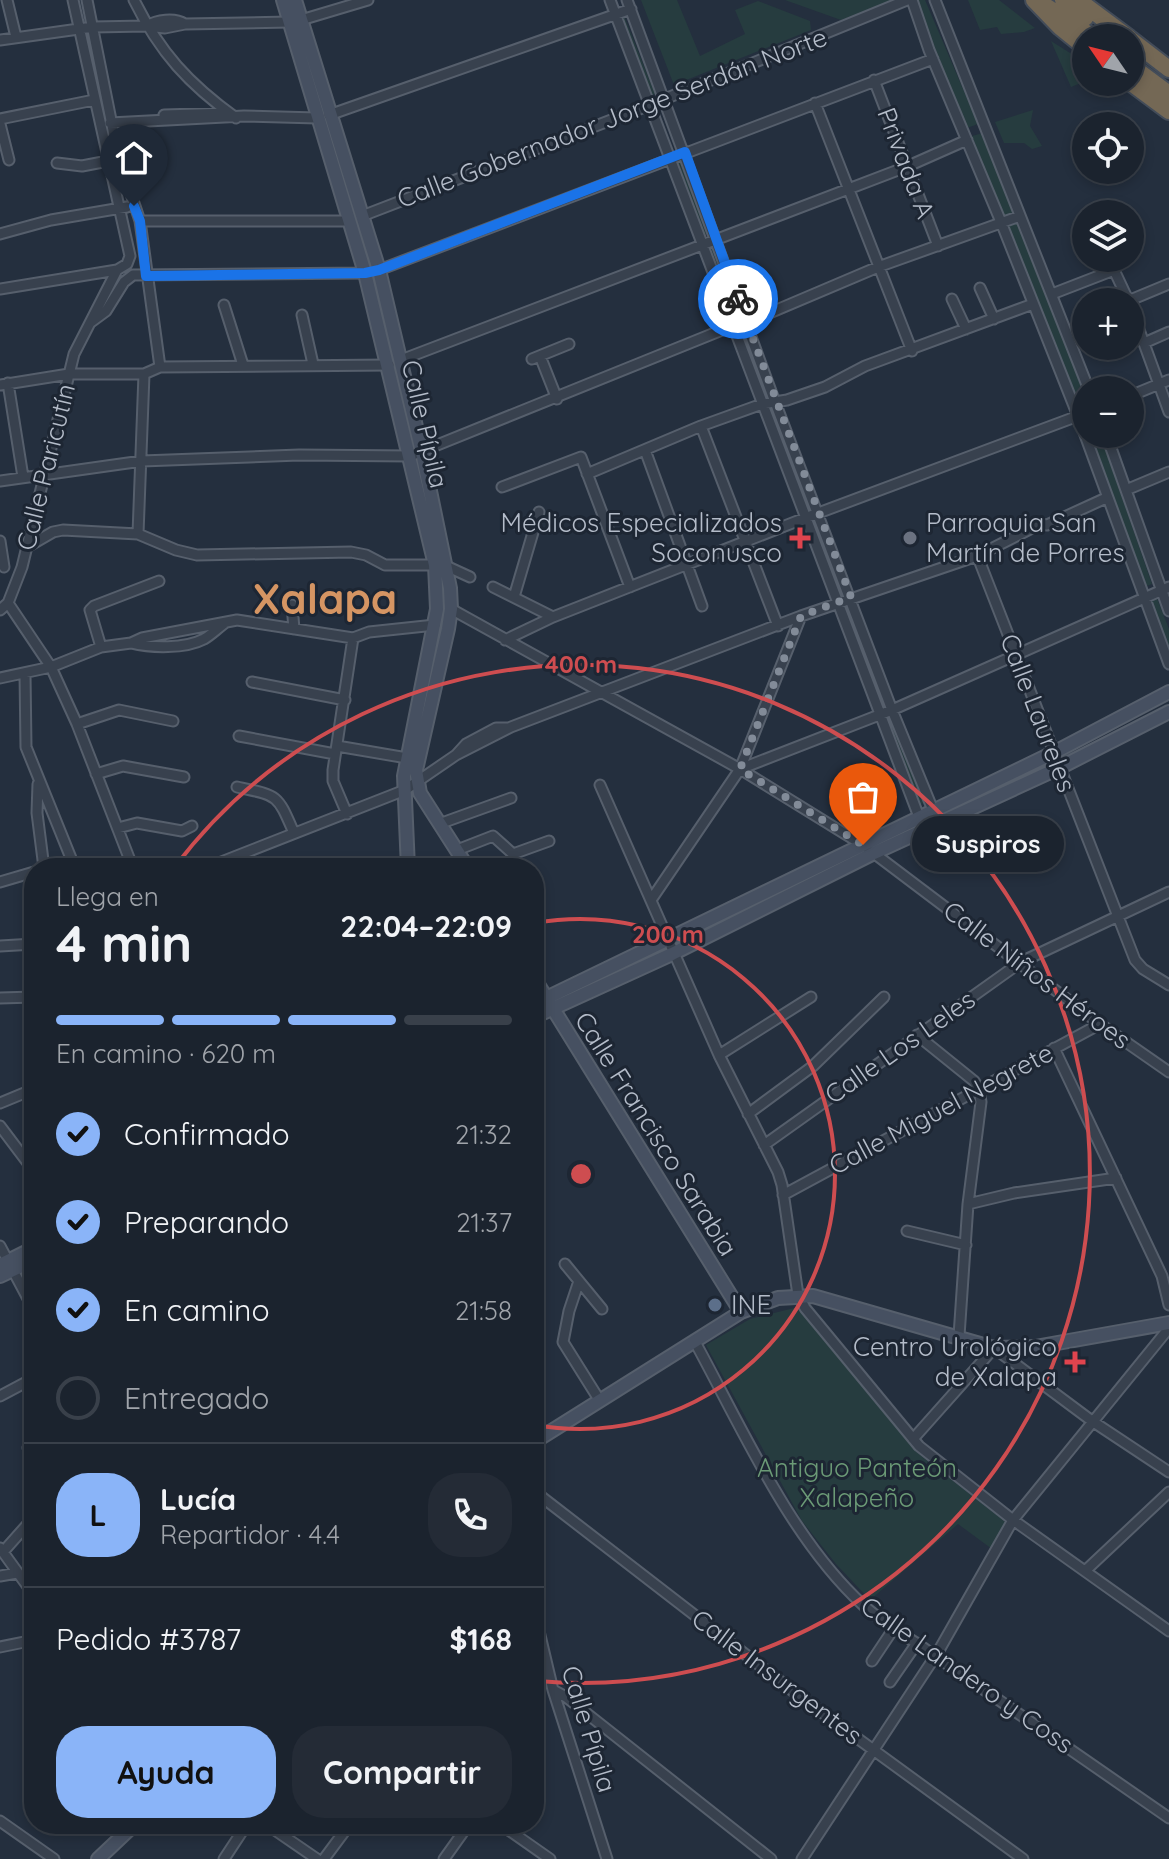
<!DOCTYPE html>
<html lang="es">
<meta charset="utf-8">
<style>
:root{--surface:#1b232e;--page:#242b36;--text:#f1f3f6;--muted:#a0a4aa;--line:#39404a;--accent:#8ab4f8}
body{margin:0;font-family:Quicksand,sans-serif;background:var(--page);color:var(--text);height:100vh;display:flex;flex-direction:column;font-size:30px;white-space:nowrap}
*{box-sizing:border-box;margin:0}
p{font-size:26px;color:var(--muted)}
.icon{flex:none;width:44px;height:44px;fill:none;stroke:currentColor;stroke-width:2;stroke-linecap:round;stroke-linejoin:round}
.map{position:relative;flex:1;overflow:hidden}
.side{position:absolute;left:24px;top:858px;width:520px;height:976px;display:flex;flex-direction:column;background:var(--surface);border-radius:32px;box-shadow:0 4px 12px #0003,0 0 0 2px var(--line)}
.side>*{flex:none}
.needle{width:52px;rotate:305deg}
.buttons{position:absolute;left:1072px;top:24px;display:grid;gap:16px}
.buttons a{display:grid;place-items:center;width:72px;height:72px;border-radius:50%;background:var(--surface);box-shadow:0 4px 12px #0003,0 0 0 2px var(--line);font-size:40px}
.pin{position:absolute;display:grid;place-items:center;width:68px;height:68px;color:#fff;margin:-82px -34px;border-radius:50% 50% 50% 0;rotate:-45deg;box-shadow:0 0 8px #0007}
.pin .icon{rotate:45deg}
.courier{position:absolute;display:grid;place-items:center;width:80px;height:80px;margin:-40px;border:6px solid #1a73e8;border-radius:50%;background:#fff;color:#222;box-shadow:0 2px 10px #0007}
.bubble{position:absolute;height:56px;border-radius:28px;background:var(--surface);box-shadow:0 4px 12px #0003,0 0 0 2px var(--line);font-size:26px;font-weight:800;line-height:56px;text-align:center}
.overview em{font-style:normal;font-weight:800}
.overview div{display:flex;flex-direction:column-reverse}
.overview{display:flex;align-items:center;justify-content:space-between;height:136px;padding:0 32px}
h1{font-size:52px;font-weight:800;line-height:60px}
.bar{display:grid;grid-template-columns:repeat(4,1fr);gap:12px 8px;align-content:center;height:96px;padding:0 32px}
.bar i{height:10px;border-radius:6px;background:var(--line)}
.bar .current{background:var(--accent)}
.bar p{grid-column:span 4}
.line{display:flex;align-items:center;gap:20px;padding:0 32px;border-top:2px solid var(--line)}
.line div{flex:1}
.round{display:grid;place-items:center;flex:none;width:84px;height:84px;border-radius:32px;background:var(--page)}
ol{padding:0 32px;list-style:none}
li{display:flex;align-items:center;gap:24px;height:88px}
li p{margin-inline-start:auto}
li .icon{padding:8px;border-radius:50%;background:var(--accent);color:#111;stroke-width:4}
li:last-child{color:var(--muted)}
li i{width:44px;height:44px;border:4px solid var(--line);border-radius:50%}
.button{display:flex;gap:16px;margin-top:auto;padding:16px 32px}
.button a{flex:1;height:92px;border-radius:32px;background:var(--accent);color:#111;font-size:32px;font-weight:800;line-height:92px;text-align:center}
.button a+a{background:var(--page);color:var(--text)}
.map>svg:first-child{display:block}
.green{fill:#263c3f}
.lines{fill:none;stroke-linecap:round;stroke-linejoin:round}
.street-casing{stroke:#565f6c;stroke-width:13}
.secondary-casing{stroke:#565f6c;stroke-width:16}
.highway-casing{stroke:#434c59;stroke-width:20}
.street{stroke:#38414e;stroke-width:9}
.secondary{stroke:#465061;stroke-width:12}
.highway{stroke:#746855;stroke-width:16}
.street-bridge-casing{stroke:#565f6c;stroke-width:13;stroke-linecap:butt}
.street-bridge{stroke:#38414e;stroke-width:9}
.done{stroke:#828b98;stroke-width:8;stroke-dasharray:0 14.4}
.route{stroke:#1a73e8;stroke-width:10}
.ring{fill:none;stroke:#ce4d50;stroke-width:4}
.health-dot{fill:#e0444e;stroke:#1d2633;stroke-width:3}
.worship-dot{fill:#6b7280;stroke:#1d2633;stroke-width:3}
.service-dot{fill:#5c6f8a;stroke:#1d2633;stroke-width:3}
.labels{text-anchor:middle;stroke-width:6;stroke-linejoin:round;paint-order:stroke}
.street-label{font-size:26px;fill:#b4bcc9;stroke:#1d2633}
.poi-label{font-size:26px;fill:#b4bcc9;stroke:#1d2633;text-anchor:end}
.park-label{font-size:26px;fill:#6b9a76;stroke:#1d2633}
.town-label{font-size:42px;font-weight:bold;fill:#d59563;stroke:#1d2633}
.centre{fill:#ce4d50;stroke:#1d2633;stroke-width:4}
.ring-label{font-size:24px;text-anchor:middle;font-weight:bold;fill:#ce4d50;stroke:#1d2633;stroke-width:6;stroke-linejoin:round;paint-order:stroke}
</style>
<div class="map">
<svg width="1169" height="1859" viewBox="0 0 1169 1859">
<rect width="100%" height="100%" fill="#242f3e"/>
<path class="green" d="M641 0H677L700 56 745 34 735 10 758 1 810 21 811 30 674 85Z
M785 0H892L841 20Z
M914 0H925L978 124 967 128 930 50Z
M968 0H999L1035 28 1024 32 1001 34 997 27 980 30Z
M624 16 655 94 646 97 616 19Z
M1051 41 1086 63V81L1071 87Z
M1033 110 1030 126 1042 146 1032 149 1024 143H1004L995 122Z
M983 133 1014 212 1004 216 972 136Z
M682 159 709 233 699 237 670 163Z
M1018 222 1086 392V403L1079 405 1006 227Z
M712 241 767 396 757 401 703 245Z
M377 279 416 436 410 438 371 280Z
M771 408 814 507 806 510 761 412Z
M1088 434H1100L1152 584 1144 587Z
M421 464 442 563 447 611 415 766 410 765 437 636 417 465Z
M817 515 846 595 839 597 809 518Z
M1156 596 1169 629V665L1143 601Z
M849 605 889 705 881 707 842 607Z
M892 715 926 802 919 805 885 718Z
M798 1307 920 1455 1008 1524 992 1549 958 1524 870 1600 836 1564 802 1521 706 1345 750 1319Z"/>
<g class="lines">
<g class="street-casing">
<path id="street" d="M7 0 16 37
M87 0 118 155 140 221 160 367
M134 0C160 53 189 84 236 118
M610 0 919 817
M627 0 775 402 892 710 933 810
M912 0 929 50 1001 222 1078 416 1169 664
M935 0 1089 390
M301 20 368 0
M146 26C157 20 174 17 185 24
M0 40 93 27 146 26 165 28 185 24 289 22
M874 80 938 246
M815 103 912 351
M164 115 229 113
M329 115 631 9
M0 119 94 100
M110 123 244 116 317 118
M0 124 9 160
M57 163 82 166 108 161
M362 216 650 105 907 0
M140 221H348
M0 234 51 220 127 207
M980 288 994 319
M0 289 117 270
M1052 294 1114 270 1129 302
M952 299 966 329
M1128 301 1169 284
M224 305 243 365
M1130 305 1169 412
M302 315 313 364
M91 322 106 311 124 282 133 275 365 273 379 270 933 59
M746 323 878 267 1020 216
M1144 343 1169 332
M540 356 557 399
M532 359 569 344
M401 360 906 167 967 140
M8 383 23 477
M0 385 69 374H144L160 367 389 365
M1130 396 1169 380
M701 426 778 626
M1106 434 1169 611
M645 450 702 606
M587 474 701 426 762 404 787 400 825 387 865 366 1033 304
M0 481 142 461 299 455 410 456 732 326
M502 487 581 457 630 587
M1126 490 1169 472
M138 534 144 374
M0 541 4 567
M27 547 53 532 63 530 138 534 176 550 197 555 351 552 366 555 385 565H435
M979 560 1135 960 1143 969 1169 985
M446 566 470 577
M493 587 553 617
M514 597 539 512
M8 603 51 667 77 724 133 868
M292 605 294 629
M451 609 740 769 863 845 1100 1024 1169 1072
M0 610 8 603 22 567 74 354 117 270 127 264 130 256 73 0
M505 640 553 617 805 518 1086 413
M131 643C151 648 185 649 204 639 211 635 218 628 225 623
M101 647 90 610 94 606 159 581
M25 674 26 747 75 868
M0 678 51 667 101 647 131 643 142 638 237 620 353 638 369 632 435 625
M252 682 345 700
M77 724 119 710 173 721
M239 736 335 754
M337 746 407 758
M456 755 511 727 801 616 977 556 1040 524 1047 525 1106 498
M740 769 892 710 1169 587
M96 774 123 766 184 777
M38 784 37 813 44 868
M600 785 719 1055 778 1172 782 1185 798 1295 805 1308 919 1446 1013 1520 1169 1631
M237 787C279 796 277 794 294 833
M347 814 333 781V770L353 638
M439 824 511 798
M118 828 137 823 182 831 192 826
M457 850 493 836 513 854 549 841
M47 868 73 861
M206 868 405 790 456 755 466 744 496 728H508
M0 882 34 872
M651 900 740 769 801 616
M0 946 34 944
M0 998 34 997
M917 1035 974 1081 979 1089 981 1102 968 1204 959 1336
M1054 1048 1162 1276 1169 1305
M719 1055 811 997
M0 1103 34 1089
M748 1114 813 1066 884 997
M0 1126 34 1171
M764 1145 1021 962 1169 892
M783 1195 1100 1024
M968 1204 1014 1193 1116 1178
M907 1231 966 1245
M0 1246 34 1310
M565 1264 602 1309
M579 1281 569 1311 563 1342 600 1401
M695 1342C742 1428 790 1538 863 1605 882 1622 906 1636 928 1651
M0 1396 34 1378
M913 1439 994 1348 1092 1421 1169 1472
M28 1448 34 1454
M534 1491 798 1695 1023 1859
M0 1548 34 1595
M3 1552 34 1517
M1085 1571 1169 1492
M0 1576 17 1573
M534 1610 553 1690 607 1859
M0 1647 34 1640
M872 1661 894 1628
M944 1662 1169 1818
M890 1682 917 1643
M553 1690 566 1697 771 1859
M0 1821 54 1859
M266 1824 317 1859
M500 1824 550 1859
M224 1859 247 1824
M324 1859 350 1824
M444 1859 469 1824
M802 1859 938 1652 1013 1520 1169 1328"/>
</g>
<g class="secondary-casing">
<path id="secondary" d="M283 0 365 273 435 565 437 609 404 776 408 868
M295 0 379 270 422 452 450 588 451 609 448 629 416 770 420 793 468 868
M534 978 741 1312
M534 1004 1055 752 1169 692
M534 1017 672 954 874 853 1059 768 1169 712
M0 1265 34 1248
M0 1276 34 1260
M534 1442 741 1312 778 1298 813 1296 994 1348 1035 1347 1169 1323
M98 1859 135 1824"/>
</g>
<g class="highway-casing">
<path id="highway" d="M1034 0 1060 27 1086 48
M1063 0 1085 18
M1078 0 1129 38
M1047 7 1094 38
M1130 39 1169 69
M1130 65 1169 94
M1130 82 1169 111"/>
</g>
<use href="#street" class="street"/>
<use href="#secondary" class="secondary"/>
<use href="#highway" class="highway"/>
<g class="street-bridge-casing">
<path id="street-bridge" d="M928 1651 944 1662"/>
</g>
<use href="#street-bridge" class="street-bridge"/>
</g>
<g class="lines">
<path class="done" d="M738 299 851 597 801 616 740 769 863 845"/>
<path class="route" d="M134 206 140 221 146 276 365 273 379 270 685 152 738 299"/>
</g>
<g class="ring">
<path d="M535 923A255 255 0 1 1 535 1425"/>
<path d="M174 868A509 509 0 1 1 537 1681"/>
</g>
<g class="health-dot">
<path d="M796 526h8v8h8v8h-8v8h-8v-8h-8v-8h8z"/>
<path d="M1071 1350h8v8h8v8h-8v8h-8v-8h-8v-8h8z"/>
</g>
<circle class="worship-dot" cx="910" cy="538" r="8"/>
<circle class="service-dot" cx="715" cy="1305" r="8"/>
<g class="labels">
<g class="street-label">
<text transform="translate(612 118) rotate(-21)" y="9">Calle Gobernador Jorge Serdán Norte</text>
<text transform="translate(906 163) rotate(69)" y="9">Privada A</text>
<text transform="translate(425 424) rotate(77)" y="9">Calle Pípila</text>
<text transform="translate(46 467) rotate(-76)" y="9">Calle Paricutín</text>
<text transform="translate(1038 713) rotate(69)" y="9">Calle Laureles</text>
<text transform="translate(1037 975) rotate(37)" y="9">Calle Niños Héroes</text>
<text transform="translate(900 1047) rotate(-35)" y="9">Calle Los Leles</text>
<text transform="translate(941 1109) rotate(-28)" y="9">Calle Miguel Negrete</text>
<text transform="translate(656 1134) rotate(58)" y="9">Calle Francisco Sarabia</text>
<text transform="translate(967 1675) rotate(35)" y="9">Calle Landero y Coss</text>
<text transform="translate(777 1677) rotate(37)" y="9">Calle Insurgentes</text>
<text transform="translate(589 1729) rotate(73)" y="9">Calle Pípila</text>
</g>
<g class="poi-label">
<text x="782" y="532">Médicos Especializados<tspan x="782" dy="30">Soconusco</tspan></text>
<text x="926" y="532" text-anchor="start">Parroquia San<tspan x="926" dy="30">Martín de Porres</tspan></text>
<text x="731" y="1314" text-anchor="start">INE</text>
<text x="1057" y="1356">Centro Urológico<tspan x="1057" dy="30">de Xalapa</tspan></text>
</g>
<g class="park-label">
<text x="857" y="1477">Antiguo Panteón<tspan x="857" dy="30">Xalapeño</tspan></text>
</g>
<g class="town-label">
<text x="325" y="614">Xalapa</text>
</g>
</g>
<circle cx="581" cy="1174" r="12" class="centre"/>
<g class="ring-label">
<text x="581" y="673">400 m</text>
<text x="668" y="943">200 m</text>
</g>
</svg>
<div class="buttons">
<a><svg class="needle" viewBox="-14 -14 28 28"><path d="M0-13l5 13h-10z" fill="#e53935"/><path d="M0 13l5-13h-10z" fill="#a0a4aa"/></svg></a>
<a><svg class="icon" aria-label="locate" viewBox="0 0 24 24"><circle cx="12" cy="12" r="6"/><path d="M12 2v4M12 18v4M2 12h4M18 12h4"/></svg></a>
<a><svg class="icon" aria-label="layers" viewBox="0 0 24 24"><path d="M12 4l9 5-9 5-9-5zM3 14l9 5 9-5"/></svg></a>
<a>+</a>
<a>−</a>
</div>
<div class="pin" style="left:863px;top:845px;background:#ea580c"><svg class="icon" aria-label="bag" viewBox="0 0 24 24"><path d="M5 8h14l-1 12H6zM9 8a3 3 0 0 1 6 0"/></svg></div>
<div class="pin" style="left:134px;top:206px;background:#1f2937"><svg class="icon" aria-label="home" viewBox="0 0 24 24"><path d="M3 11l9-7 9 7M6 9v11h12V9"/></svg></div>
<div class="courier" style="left:738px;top:299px"><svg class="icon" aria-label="bike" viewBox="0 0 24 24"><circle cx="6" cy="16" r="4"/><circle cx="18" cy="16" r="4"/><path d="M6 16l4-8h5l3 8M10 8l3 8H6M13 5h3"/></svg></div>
<div class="bubble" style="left:912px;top:816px;width:152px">Suspiros</div>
<section class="side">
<div class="overview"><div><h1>4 min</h1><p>Llega en</p></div><em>22:04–22:09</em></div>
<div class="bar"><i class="current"></i><i class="current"></i><i class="current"></i><i></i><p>En camino · 620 m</p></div>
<ol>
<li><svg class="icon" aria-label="check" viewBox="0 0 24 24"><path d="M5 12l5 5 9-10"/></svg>Confirmado<p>21:32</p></li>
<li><svg class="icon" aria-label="check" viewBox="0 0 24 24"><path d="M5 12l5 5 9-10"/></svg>Preparando<p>21:37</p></li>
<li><svg class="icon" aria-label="check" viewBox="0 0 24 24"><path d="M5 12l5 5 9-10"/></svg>En camino<p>21:58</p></li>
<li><i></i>Entregado</li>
</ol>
<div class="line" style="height:144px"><b class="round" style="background:var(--accent);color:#111">L</b><div><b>Lucía</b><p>Repartidor · 4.4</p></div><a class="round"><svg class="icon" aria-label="phone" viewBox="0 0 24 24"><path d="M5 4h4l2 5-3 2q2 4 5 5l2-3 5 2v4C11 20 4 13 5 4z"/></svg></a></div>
<div class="line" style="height:104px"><div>Pedido #3787</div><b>$168</b></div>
<div class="button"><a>Ayuda</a><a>Compartir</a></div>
</section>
</div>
